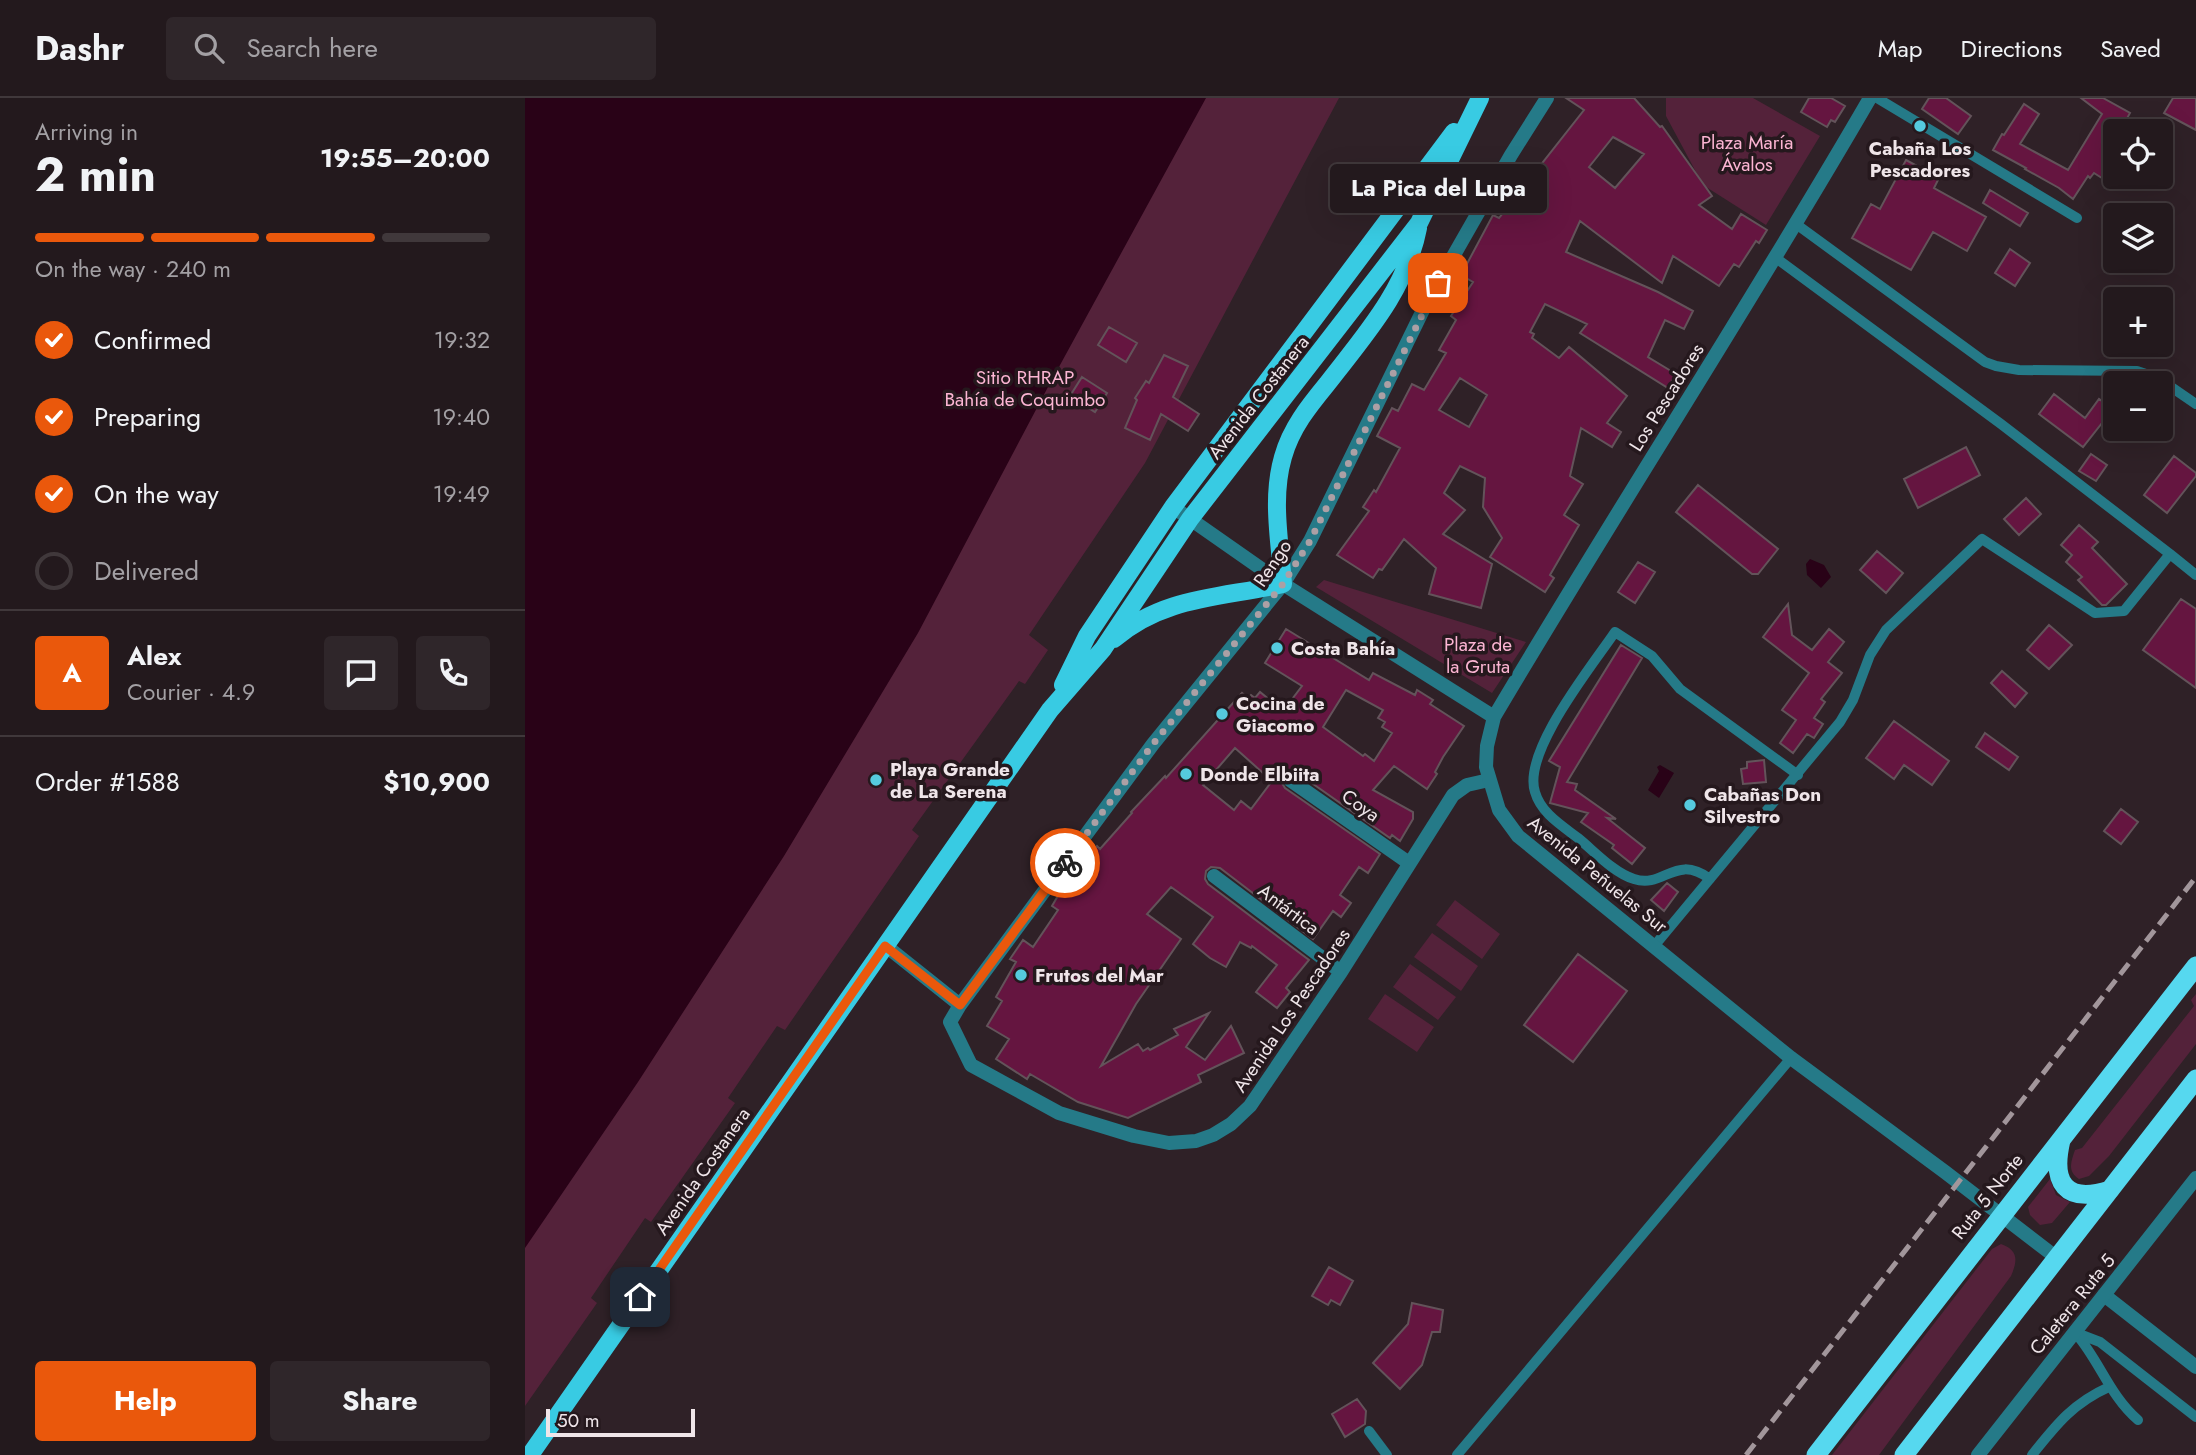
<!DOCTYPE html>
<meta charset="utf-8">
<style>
:root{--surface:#23191d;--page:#2f262a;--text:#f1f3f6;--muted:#a3a0a4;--line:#40383b;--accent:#ea580c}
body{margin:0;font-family:Jost,sans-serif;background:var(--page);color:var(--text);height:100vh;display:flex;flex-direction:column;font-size:26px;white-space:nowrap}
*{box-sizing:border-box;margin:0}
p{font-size:23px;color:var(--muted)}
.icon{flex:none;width:38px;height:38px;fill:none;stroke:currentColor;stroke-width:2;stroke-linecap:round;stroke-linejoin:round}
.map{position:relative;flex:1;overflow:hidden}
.drawer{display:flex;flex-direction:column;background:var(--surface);width:525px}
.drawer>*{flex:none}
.controls{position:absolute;left:1578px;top:21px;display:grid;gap:14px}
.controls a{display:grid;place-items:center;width:70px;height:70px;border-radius:7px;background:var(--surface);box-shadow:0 7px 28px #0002,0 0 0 2px var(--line);font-size:35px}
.scale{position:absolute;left:21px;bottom:18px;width:149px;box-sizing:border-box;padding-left:7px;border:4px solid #efe5e9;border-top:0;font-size:19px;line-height:24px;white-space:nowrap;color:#efe5e9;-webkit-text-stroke:5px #25181d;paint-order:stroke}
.pin{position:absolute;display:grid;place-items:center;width:60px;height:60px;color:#fff;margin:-30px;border-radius:14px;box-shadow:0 4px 10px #0006}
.courier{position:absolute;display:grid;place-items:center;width:70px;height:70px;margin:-35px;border:5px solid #ea580c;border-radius:50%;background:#fff;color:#222;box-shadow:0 2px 9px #0007}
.bubble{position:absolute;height:49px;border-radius:7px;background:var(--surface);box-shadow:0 7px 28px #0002,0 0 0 2px var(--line);font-size:23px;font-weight:700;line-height:49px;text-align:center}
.summary em{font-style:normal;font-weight:700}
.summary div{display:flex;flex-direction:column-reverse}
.summary{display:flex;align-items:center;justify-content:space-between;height:119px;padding:0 35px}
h1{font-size:46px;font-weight:700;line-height:52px}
.bar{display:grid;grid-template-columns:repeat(4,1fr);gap:10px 7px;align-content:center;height:84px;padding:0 35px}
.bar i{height:9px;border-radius:5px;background:var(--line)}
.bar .on{background:var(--accent)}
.bar p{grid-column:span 4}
.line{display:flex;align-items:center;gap:18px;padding:0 35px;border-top:2px solid var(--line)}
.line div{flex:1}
.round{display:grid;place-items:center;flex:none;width:74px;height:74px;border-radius:7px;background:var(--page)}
ol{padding:0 35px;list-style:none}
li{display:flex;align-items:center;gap:21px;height:77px}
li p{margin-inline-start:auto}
li .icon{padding:7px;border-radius:50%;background:var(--accent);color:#fff;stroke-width:4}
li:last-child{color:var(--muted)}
li i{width:38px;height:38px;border:4px solid var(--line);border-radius:50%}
.button{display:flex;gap:14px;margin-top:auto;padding:14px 35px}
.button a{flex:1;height:80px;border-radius:7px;background:var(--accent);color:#fff;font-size:28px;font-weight:700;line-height:80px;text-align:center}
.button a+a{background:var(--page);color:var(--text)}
header{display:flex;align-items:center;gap:42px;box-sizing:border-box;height:98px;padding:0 35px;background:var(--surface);border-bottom:2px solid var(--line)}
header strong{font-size:33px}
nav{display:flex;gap:38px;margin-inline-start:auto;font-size:24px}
.search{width:490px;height:63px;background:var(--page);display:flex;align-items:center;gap:18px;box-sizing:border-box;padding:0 24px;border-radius:7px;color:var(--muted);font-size:26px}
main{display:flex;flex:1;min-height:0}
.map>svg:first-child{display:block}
.green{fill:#54223a}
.water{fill:#290217}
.building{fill:#651540;stroke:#63535a;stroke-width:2;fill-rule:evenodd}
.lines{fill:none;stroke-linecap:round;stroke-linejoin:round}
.service{stroke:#257a88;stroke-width:10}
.minor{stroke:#257a88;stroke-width:14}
.tertiary{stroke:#257a88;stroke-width:14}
.primary{stroke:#38cbe3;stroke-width:18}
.trunk{stroke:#56d8ef;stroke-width:19}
.rail{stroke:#a2969b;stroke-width:5;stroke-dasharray:14 7;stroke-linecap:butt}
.done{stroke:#aca0a5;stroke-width:7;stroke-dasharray:0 12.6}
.route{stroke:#ea580c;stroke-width:9}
.poi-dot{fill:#55cade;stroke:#25181d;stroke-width:2.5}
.labels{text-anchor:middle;stroke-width:7;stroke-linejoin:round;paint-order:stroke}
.park-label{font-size:19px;fill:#fcb5d3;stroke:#25181d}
.poi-label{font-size:19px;font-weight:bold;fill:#efe5e9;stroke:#25181d;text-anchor:start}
.street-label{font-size:19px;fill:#efe5e9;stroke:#25181d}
</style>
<header>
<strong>Dashr</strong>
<div class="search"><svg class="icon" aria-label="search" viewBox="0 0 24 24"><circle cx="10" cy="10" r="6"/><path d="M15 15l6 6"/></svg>Search here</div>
<nav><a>Map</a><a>Directions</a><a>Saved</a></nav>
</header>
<main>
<section class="drawer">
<div class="summary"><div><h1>2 min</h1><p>Arriving in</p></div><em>19:55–20:00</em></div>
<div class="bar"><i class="on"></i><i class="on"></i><i class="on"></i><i></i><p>On the way · 240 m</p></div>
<ol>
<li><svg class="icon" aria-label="check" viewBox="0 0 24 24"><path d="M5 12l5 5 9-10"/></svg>Confirmed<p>19:32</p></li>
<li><svg class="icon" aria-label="check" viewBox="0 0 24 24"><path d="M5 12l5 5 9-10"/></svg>Preparing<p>19:40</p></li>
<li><svg class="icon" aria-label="check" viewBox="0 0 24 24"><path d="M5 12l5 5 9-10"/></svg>On the way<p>19:49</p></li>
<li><i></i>Delivered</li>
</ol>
<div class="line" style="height:126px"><b class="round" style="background:var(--accent);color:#fff">A</b><div><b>Alex</b><p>Courier · 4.9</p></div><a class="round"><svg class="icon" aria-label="chat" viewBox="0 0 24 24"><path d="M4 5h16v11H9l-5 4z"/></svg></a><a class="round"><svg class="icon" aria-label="phone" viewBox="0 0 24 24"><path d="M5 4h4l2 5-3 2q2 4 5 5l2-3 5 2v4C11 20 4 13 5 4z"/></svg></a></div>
<div class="line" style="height:91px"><div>Order #1588</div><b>$10,900</b></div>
<div class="button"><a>Help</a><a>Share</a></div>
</section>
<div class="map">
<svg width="1671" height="1357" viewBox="0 0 1671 1357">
<rect width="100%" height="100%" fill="#2f2127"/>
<path class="green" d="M503 0H814L620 365 504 537 523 552 500 586 494 583 387 732 394 738 260 932 252 928 203 1000 210 1005 126 1124 120 1120 66 1200 72 1205 0 1308V837Z
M1141 0H1228L1295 38 1241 127 1178 87 1141 18Z
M799 482 1001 544 967 595 791 489Z
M930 802 975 836 957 861 911 827Z
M907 835 953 868 936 893 889 859Z
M885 866 931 899 913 922 868 889Z
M860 896 909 929 892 954 843 921Z
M1671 896V946L1584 1058 1564 1078 1554 1081C1542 1073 1546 1064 1550 1052L1557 1050 1669 908 1666 902Z
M1525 1081 1531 1097 1545 1104 1527 1125 1515 1127 1505 1117 1503 1109Z
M1476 1146C1493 1152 1493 1162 1486 1178L1354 1357H1307L1467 1151Z"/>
<path class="water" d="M0 0H681L523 289 393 535 259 758 113 984 0 1150Z
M1285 461 1299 467 1306 479 1296 490 1282 477 1281 466Z
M1135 667 1149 675 1134 700 1123 692 1134 673 1132 669Z"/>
<path class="building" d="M1041 0H1109L1135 29 1137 28 1187 98 1174 107 1207 131 1216 116 1242 132 1234 145 1231 143 1214 169 1209 166 1194 188 1148 158 1137 185 1055 123 1041 154 1133 194 1168 213 1159 231 1140 222 1123 259 1151 276 1143 290 1055 235 1062 226 1020 206 1005 234 1009 236 1007 240 1034 260 1044 249 1102 298 1082 325 1096 334 1087 349 1056 330 1045 378 1058 386 1039 417 1054 427 1025 477 1029 480 1020 494 965 459 977 440 958 409 960 380 935 368 919 395 940 412 918 436 967 466 956 510 904 496 911 470 879 441 857 472 854 471 848 480 812 457 844 413 838 409 849 392 851 394 875 350 852 338 867 310 873 313 887 286 899 292 921 255 914 252 931 222 926 218 948 184 936 177 968 117 974 120 1059 12ZM1088 39 1119 56 1090 90 1064 69ZM935 280 962 297 944 329 914 312Z
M1284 0H1306L1320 8 1310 24 1306 22 1302 29 1276 14Z
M1404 0H1421L1446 18 1433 36 1397 11Z
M1556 0H1578L1605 15 1595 33H1591V89L1569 75 1565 80 1563 78 1548 101 1534 90 1500 71 1501 70 1468 52 1477 36 1479 37 1499 6 1514 16 1495 46 1543 72 1577 16Z
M1648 0H1671V32L1639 15Z
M1381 62 1414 80 1409 90 1461 119 1442 153 1408 134 1386 172 1327 140 1346 106 1355 111Z
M1465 92 1503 115 1495 128 1458 105Z
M1485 151 1505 165 1490 188 1470 175Z
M584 229 612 245 601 264 573 247Z
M639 257 663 268 648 299 674 316 663 333 636 316 625 342 600 330 612 302 610 300 621 283 624 285Z
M557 279 582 295 570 314 545 298Z
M1529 296 1560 320 1574 301 1588 311 1558 349 1514 316Z
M1441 349 1455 377 1393 410 1379 381Z
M1566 356 1582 367 1571 383 1554 373Z
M1649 358 1671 375V378L1642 415 1619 397Z
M1173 387 1253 451 1233 476H1227L1151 414Z
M1501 400 1516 416 1494 437 1479 421Z
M1554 427 1573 444 1567 450 1602 486 1581 507H1577L1553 482 1557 479 1541 464 1547 457 1536 447Z
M1352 453 1378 475 1361 495 1335 472Z
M1113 464 1130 474 1110 505 1093 494Z
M1656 501 1671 511V590L1618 552Z
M1263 506 1267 537 1287 552 1304 531 1319 544 1303 564 1317 575 1296 601 1300 604 1289 620 1298 626 1289 640 1282 636 1268 655 1255 645 1271 622 1257 612 1284 575 1238 539Z
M1524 527 1547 547 1524 571 1502 552Z
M761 531 844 582 848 575 890 597 892 592 908 602 905 606 939 628 918 659 910 674 912 676 902 691 869 668 848 692 888 714V721L875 743 867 737 865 740 771 674H760L755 682 760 690 855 756 843 775 834 769 815 797 826 805 816 819 808 813 788 841 695 770 686 769 681 773 680 781 683 786 784 862 761 890 765 894 752 910 731 894 752 867 727 848 726 850 715 844 701 869 685 860 668 846 688 819 646 789 622 816 656 841 611 906 576 968 613 946 618 953 623 950 625 952 653 937 649 931 684 915 661 949 680 962 706 928 719 955 673 977 676 984 603 1020 553 1004 505 976 502 981 471 961 484 941 462 928 477 903 471 899 491 864 485 861 498 842 508 849 533 812 527 808 537 791 543 795 562 769 557 765 572 748 575 751 607 715 606 714 640 678 641 680 717 595 723 600 726 597 730 600 735 594 758 613 777 588 740 565ZM821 592 858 612 853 620 860 624 857 629 867 635 849 663 840 656 838 658 798 629ZM710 650 747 683 726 711 716 703 709 712 678 687Z
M1096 547 1117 560 1042 684 1052 686 1050 692 1091 721 1082 720 1120 750 1107 766 1087 750 1089 747 1056 724 1063 715 1025 705 1035 669 1024 663Z
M1477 573 1502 595 1490 609 1466 585Z
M1369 623 1424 663 1407 687 1379 667 1369 681 1341 660Z
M1460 635 1493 659 1484 672 1451 649Z
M1239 662 1241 684 1218 686 1216 671 1222 670V664Z
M1596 711 1613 724 1596 746 1579 733Z
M1142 785 1153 794 1139 813 1126 802Z
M1053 856 1102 893 1048 964 999 927Z
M804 1169 828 1183 815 1207 806 1202 803 1207 787 1198Z
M887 1205 918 1212 915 1234H907L897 1267 875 1291 848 1265 883 1226Z
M832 1301 841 1313 840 1326 820 1339 807 1316Z"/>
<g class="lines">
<path class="service" d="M1352 0 1552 120
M1271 126 1460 264 1471 268 1494 272 1612 273 1633 280 1671 306
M1645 456 1671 477
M1185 781C1150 755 1139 791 1109 781 1089 775 1069 753 1053 740 1036 727 1016 715 1010 694 997 654 1067 568 1090 534L1127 558 1155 591 1273 677
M1130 847 1315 624 1328 602 1345 557 1361 532 1457 441 1570 515 1599 513 1645 456 1476 326 1251 160
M1549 1234 1575 1244 1671 1319
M1552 1237C1575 1264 1585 1298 1613 1322
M844 1333 862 1357
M932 1357 1266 960
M1507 1357C1531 1327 1548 1305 1584 1289"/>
<path class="minor" d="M765 682 884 765
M964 682 942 687 928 697 816 874 725 1008 706 1026 688 1037 671 1043 644 1045 609 1038 534 1015 446 967 425 924 435 907 628 646 758 486 785 443 901 206 986 57 1022 0
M689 778 816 874
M361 848 435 907
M1579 1197 1671 1269"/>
<path class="tertiary" d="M1345 0C1224 209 1092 411 969 619L962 648 961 669 974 712 993 738 1266 960 1420 1074 1532 1160
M648 409 758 486 969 619
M1453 1357 1671 1080"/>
<path class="primary" d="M589 541C639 498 697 500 758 486 755 444 746 400 758 359 766 330 784 308 802 286 839 238 881 192 893 130
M538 587 562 538 648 409 929 34
M5 1357 525 612 578 551 665 421 894 125 955 0"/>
<path class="trunk" d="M1536 1042C1526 1085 1540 1106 1585 1092
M1291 1357 1671 868
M1379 1357 1671 981"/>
<path class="rail" d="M1221 1357 1671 779"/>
</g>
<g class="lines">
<path class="done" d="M540 765 628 646 758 486 785 443 913 185"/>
<path class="route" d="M115 1199 360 848 435 907 540 765"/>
</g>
<g class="poi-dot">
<circle cx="1395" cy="28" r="7"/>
<circle cx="752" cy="550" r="7"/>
<circle cx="697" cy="616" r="7"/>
<circle cx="661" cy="676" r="7"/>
<circle cx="351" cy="682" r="7"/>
<circle cx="1165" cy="707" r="7"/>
<circle cx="496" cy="877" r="7"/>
</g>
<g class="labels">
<g class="park-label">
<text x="1222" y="51">Plaza María<tspan x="1222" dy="22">Ávalos</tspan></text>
<text x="500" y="286">Sitio RHRAP<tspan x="500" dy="22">Bahía de Coquimbo</tspan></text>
<text x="953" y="553">Plaza de<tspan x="953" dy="22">la Gruta</tspan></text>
</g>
<g class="poi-label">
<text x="1395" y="57" text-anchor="middle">Cabaña Los<tspan x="1395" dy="22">Pescadores</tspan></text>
<text x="766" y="557">Costa Bahía</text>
<text x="711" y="612">Cocina de<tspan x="711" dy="22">Giacomo</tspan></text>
<text x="365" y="678">Playa Grande<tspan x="365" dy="22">de La Serena</tspan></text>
<text x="675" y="683">Donde Elbiita</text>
<text x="1179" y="703">Cabañas Don<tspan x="1179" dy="22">Silvestro</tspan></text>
<text x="510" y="884">Frutos del Mar</text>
</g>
<g class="street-label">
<text transform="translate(733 299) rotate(-52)" y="7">Avenida Costanera</text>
<text transform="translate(1141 299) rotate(-58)" y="7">Los Pescadores</text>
<text transform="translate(747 465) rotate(-56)" y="7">Rengo</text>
<text transform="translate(836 707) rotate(35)" y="7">Coya</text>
<text transform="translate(1073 776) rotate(39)" y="7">Avenida Peñuelas Sur</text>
<text transform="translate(764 811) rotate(37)" y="7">Antártica</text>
<text transform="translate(766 912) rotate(-56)" y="7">Avenida Los Pescadores</text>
<text transform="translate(177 1073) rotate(-55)" y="7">Avenida Costanera</text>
<text transform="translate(1462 1098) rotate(-52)" y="7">Ruta 5 Norte</text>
<text transform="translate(1547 1206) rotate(-51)" y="7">Caletera Ruta 5</text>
</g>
</g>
</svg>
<div class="controls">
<a><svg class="icon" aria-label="locate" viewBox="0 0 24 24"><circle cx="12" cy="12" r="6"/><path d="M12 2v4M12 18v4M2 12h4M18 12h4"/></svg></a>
<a><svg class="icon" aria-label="layers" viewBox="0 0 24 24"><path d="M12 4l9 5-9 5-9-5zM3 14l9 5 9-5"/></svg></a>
<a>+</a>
<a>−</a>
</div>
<div class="scale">50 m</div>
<div class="pin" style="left:913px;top:185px;background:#ea580c"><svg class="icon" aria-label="bag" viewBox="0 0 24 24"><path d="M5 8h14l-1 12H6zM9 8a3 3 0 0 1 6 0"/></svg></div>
<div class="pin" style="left:115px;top:1199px;background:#1f2937"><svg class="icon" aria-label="home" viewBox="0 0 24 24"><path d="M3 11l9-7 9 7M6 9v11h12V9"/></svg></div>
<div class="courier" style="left:540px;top:765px"><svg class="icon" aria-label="bike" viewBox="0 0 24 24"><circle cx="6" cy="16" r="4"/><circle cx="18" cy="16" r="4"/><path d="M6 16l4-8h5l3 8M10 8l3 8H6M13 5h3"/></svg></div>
<div class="bubble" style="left:805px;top:66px;width:217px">La Pica del Lupa</div>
</div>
</main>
